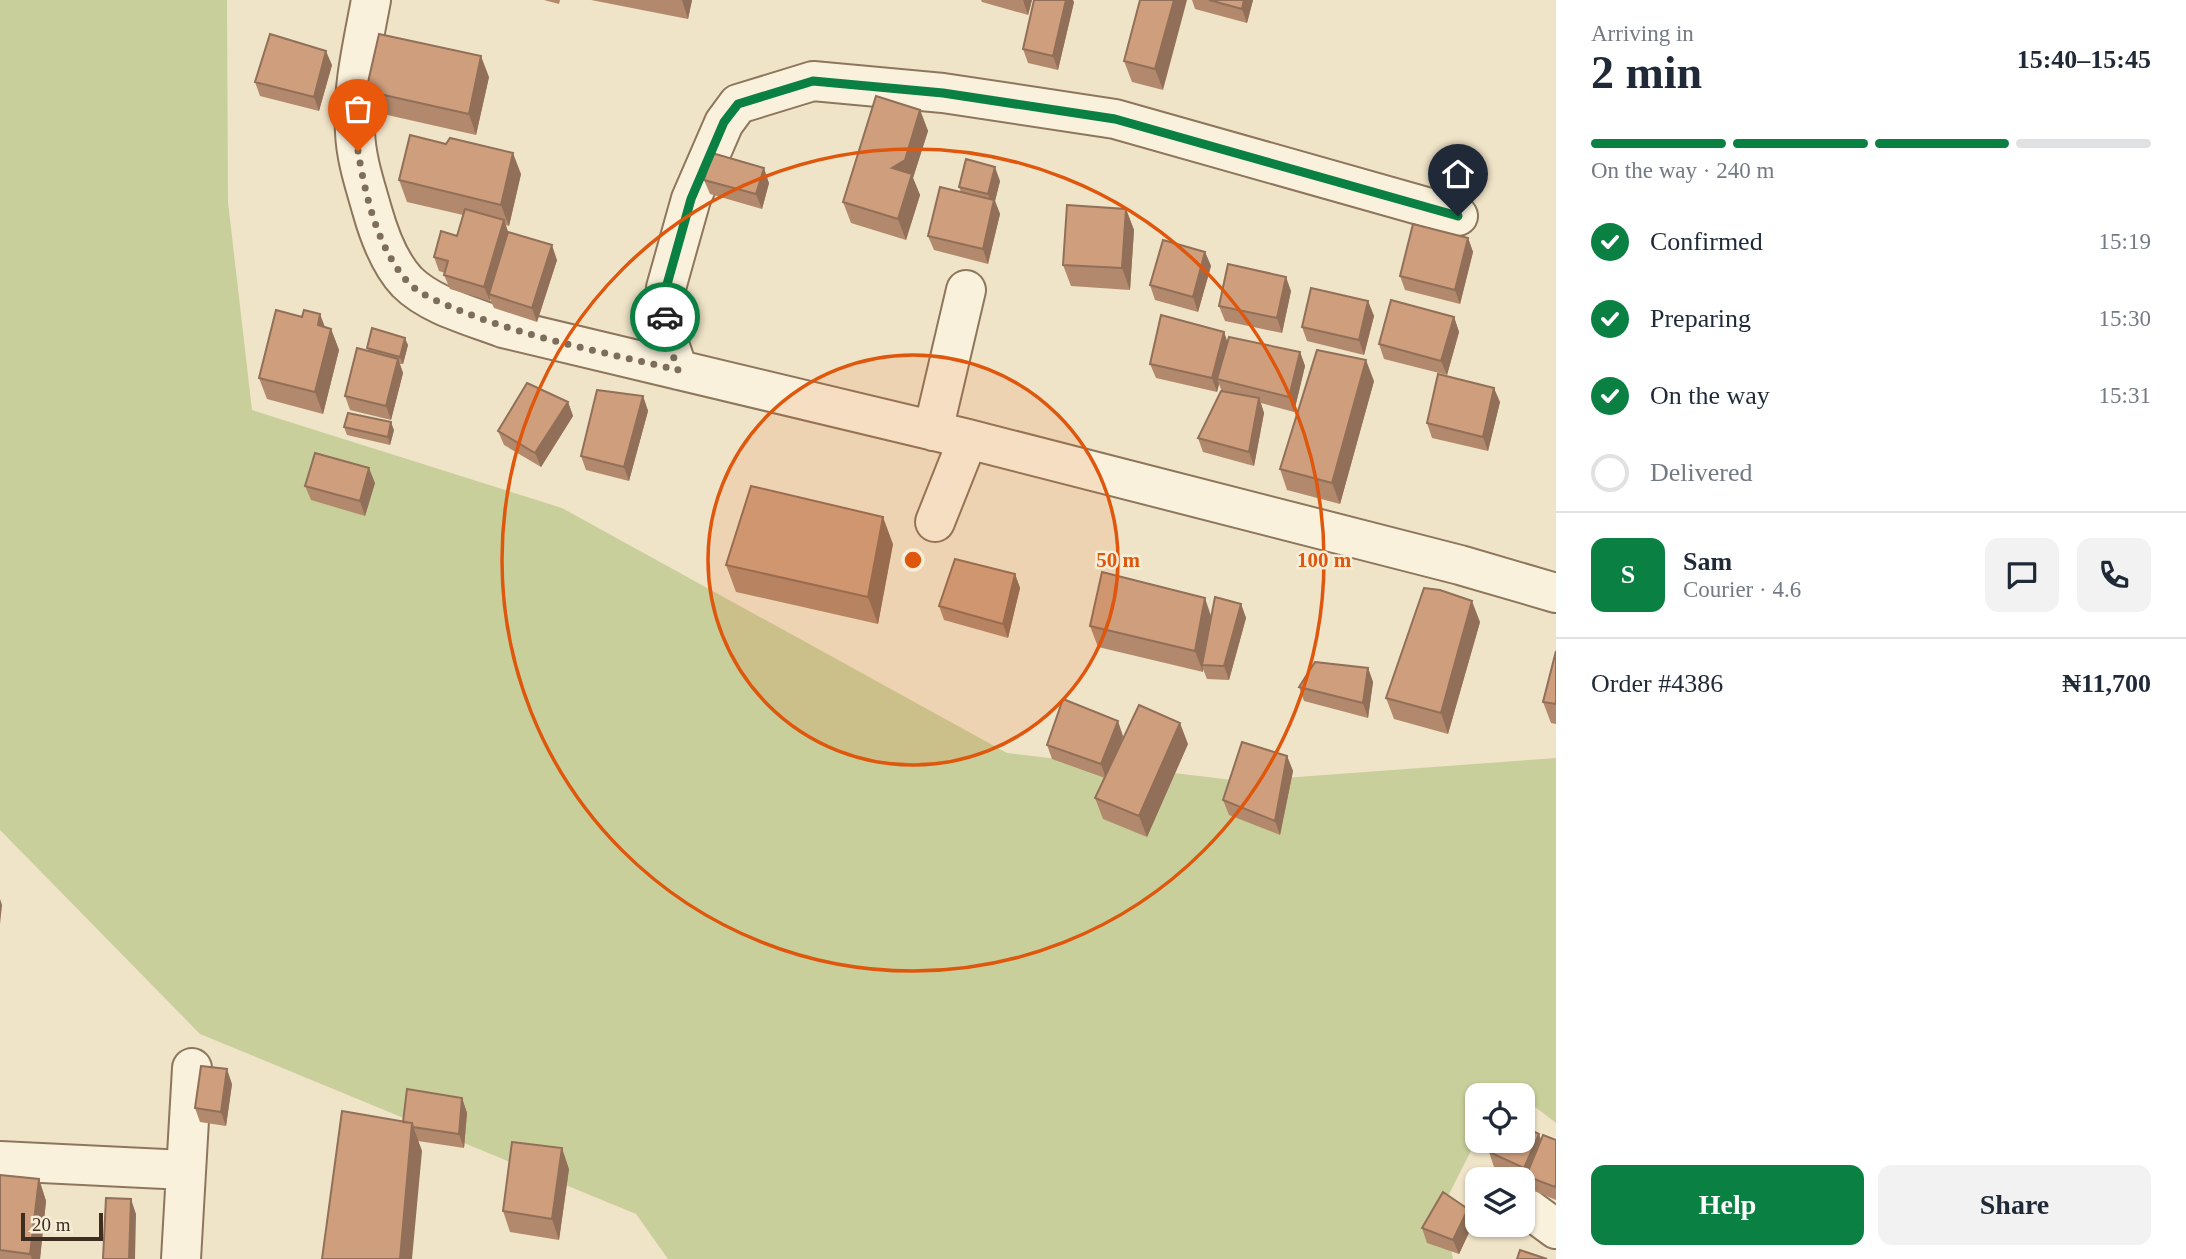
<!DOCTYPE html>
<meta charset="utf-8">
<style>
:root{--surface:#fff;--page:#f2f2f3;--text:#1f2937;--muted:#747a83;--line:#e0e1e3;--accent:#0b8043}
body{margin:0;font-family:"Times New Roman",serif;background:var(--page);color:var(--text);height:100vh;display:flex;flex-direction:column;font-size:26px;white-space:nowrap}
*{box-sizing:border-box;margin:0}
p{font-size:23px;color:var(--muted)}
.icon{flex:none;width:38px;height:38px;fill:none;stroke:currentColor;stroke-width:2;stroke-linecap:round;stroke-linejoin:round}
.map{position:relative;flex:1;overflow:hidden}
.details{display:flex;flex-direction:column;background:var(--surface);width:630px}
.details>*{flex:none}
.tools{position:absolute;left:1465px;top:1083px;display:grid;gap:14px}
.tools a{display:grid;place-items:center;width:70px;height:70px;border-radius:14px;background:var(--surface);box-shadow:0 2px 5px #0004;font-size:35px}
.scale{position:absolute;left:21px;bottom:18px;width:82px;box-sizing:border-box;padding-left:7px;border:4px solid #3d2e20;border-top:0;font-size:19px;line-height:24px;white-space:nowrap;color:#3d2e20;-webkit-text-stroke:5px #f7eed8;paint-order:stroke}
.pin{position:absolute;display:grid;place-items:center;width:60px;height:60px;color:#fff;margin:-72px -30px;border-radius:50% 50% 50% 0;rotate:-45deg;box-shadow:0 0 7px #0007}
.pin .icon{rotate:45deg}
.courier{position:absolute;display:grid;place-items:center;width:70px;height:70px;margin:-35px;border:5px solid #0b8043;border-radius:50%;background:#fff;color:#222;box-shadow:0 2px 9px #0007}
.headline em{font-style:normal;font-weight:700}
.headline div{display:flex;flex-direction:column-reverse}
.headline{display:flex;align-items:center;justify-content:space-between;height:119px;padding:0 35px}
h1{font-size:46px;font-weight:700;line-height:52px}
.bar{display:grid;grid-template-columns:repeat(4,1fr);gap:10px 7px;align-content:center;height:84px;padding:0 35px}
.bar i{height:9px;border-radius:5px;background:var(--line)}
.bar .current{background:var(--accent)}
.bar p{grid-column:span 4}
.line{display:flex;align-items:center;gap:18px;padding:0 35px;border-top:2px solid var(--line)}
.line div{flex:1}
.round{display:grid;place-items:center;flex:none;width:74px;height:74px;border-radius:14px;background:var(--page)}
ol{padding:0 35px;list-style:none}
li{display:flex;align-items:center;gap:21px;height:77px}
li p{margin-inline-start:auto}
li .icon{padding:7px;border-radius:50%;background:var(--accent);color:#fff;stroke-width:4}
li:last-child{color:var(--muted)}
li i{width:38px;height:38px;border:4px solid var(--line);border-radius:50%}
.primary-button{display:flex;gap:14px;margin-top:auto;padding:14px 35px}
.primary-button a{flex:1;height:80px;border-radius:14px;background:var(--accent);color:#fff;font-size:28px;font-weight:700;line-height:80px;text-align:center}
.primary-button a+a{background:var(--page);color:var(--text)}
main{display:flex;flex:1;min-height:0}
.map>svg:first-child{display:block}
.green{fill:#c9cf9b}
.lines{fill:none;stroke-linecap:round;stroke-linejoin:round}
.minor-casing{stroke:#8d765c;stroke-width:42}
.minor{stroke:#faf1dc;stroke-width:38}
.wall{fill:#b2896c}
.shaded-wall{fill:#916f58}
.building{fill:#cf9f7d;stroke:#916f58;stroke-width:2}
.done{stroke:#7c6e5b;stroke-width:7;stroke-dasharray:0 12.6}
.route{stroke:#0b8043;stroke-width:9}
.ring{fill:none;stroke:#df570d;stroke-width:3.5}
.centre{fill:#df570d;stroke:#f7eed8;stroke-width:3.5}
.ring-label{font-size:21px;text-anchor:middle;font-weight:bold;fill:#df570d;stroke:#f7eed8;stroke-width:5;stroke-linejoin:round;paint-order:stroke}
</style>
<main>
<div class="map">
<svg width="1556" height="1259" viewBox="0 0 1556 1259">
<rect width="100%" height="100%" fill="#f0e4c8"/>
<path class="green" d="M0 0H227L228 202 252 410 562 508 1007 753 1241 781 1556 758V1123L1505 1084 1499 1095 1477 1096V1139L1442 1208 1453 1259H668L636 1214 200 1034 0 830Z"/>
<g class="lines">
<g class="minor-casing">
<path id="minor" d="M371 0C363 44 352 88 355 132 356 159 365 185 372 210 379 235 389 263 407 282 431 306 472 316 503 328L968 439 1460 565 1556 593
M678 370 665 332 666 288 691 199 724 123 738 104 813 81 943 93 1115 119 1458 216
M933 431 966 290
M935 522 968 439
M0 1161 185 1170
M1522 1204 1556 1229
M181 1259 192 1068"/>
</g>
<use href="#minor" class="minor"/>
</g>
<path class="wall" d="M544 0H560L559 4Z
M591 0H692L688 19Z
M981 0H1032L1028 15 982 2Z
M1140 0 1163 90 1132 82 1124 61Z
M1192 0H1253L1247 23 1195 9Z
M1074 2 1058 70 1028 63 1023 49Z
M332 65 319 111 260 96 255 82Z
M489 77 476 135 374 112 366 91Z
M920 110 928 131 913 178 920 195 906 240 851 223 843 202Z
M521 174 509 226 506 225 508 232 557 260 537 322 494 308 490 299V301L450 289 444 275 445 273 439 271 434 257 457 236 463 215 407 202 399 180Z
M704 180 769 183 762 209 710 194Z
M1000 181 995 201 1000 214 988 264 934 250 928 236 961 192 959 187Z
M1126 209 1134 230 1130 290 1071 286 1063 265Z
M1468 238 1473 252 1460 304 1405 290 1400 276Z
M1205 252 1211 266 1198 312 1155 300 1150 285Z
M1291 291 1282 333 1225 321 1219 306Z
M1368 301 1374 316 1364 355 1307 341 1302 327Z
M1454 317 1459 332 1447 375 1384 359 1379 344Z
M325 327 331 329 339 350 323 414 267 399 259 378Z
M1224 332 1227 342 1300 352 1305 366 1294 412 1261 403 1264 413 1254 466 1203 452 1198 438 1222 392 1219 384 1217 392 1156 378 1150 364Z
M408 345 403 364H400L403 373 391 420 350 410 345 396 368 351 367 348Z
M1374 381 1340 504 1287 490 1280 469Z
M643 396 648 411 629 481 586 470 581 456Z
M568 402 573 416 541 467 504 445 498 431Z
M1500 402 1488 451 1432 438 1427 423Z
M344 427 394 430 390 445 347 435Z
M375 483 365 516 311 500 305 486Z
M893 544 878 624 736 592 726 565Z
M1015 574 1020 588 1008 638 944 620 939 606Z
M1241 604 1246 618 1229 680 1207 679 1203 669V672L1098 647 1090 626 1211 616Z
M1480 622 1448 734 1394 719 1386 698Z
M1556 651V724L1551 723 1543 702Z
M1368 668 1373 682 1368 718 1304 701 1299 687Z
M1123 736 1117 752 1188 744 1147 837 1103 819 1095 798 1105 778 1052 759 1047 745Z
M1287 756 1293 771 1280 835 1229 815 1223 800Z
M232 1084 226 1126 200 1122 195 1108Z
M462 1098 467 1113 464 1148 418 1141 422 1151 403 1122Z
M1541 1140H1556V1200L1532 1190 1529 1182 1494 1167 1489 1152Z
M569 1169 559 1240 510 1232 503 1211Z
M0 1175 39 1179 46 1201 40 1259H0Z
M1473 1224 1459 1254 1427 1243 1422 1228Z"/>
<path class="shaded-wall" d="M682 0H692L688 19Z
M1023 0H1032L1028 15Z
M1066 0H1073L1074 2 1058 70 1053 56Z
M1174 0H1187L1163 90 1155 69Z
M1244 0H1253L1247 23 1242 9Z
M326 51 332 65 319 111 314 97Z
M481 56 489 77 476 135 469 114Z
M920 110 928 131 913 178 920 195 906 240 898 219 892 168Z
M513 153 521 174 509 226 501 205Z
M995 167 1000 181 995 201 1000 214 988 264 983 249 993 207 988 194Z
M764 168 769 183 762 209 756 194Z
M1126 209 1134 230 1130 290 1122 268Z
M504 220 509 235 489 294 490 299V301L484 287Z
M1468 238 1473 252 1460 304 1455 290Z
M552 245 557 260 537 322 532 308Z
M1205 252 1211 266 1198 312 1193 297Z
M1286 277 1291 291 1282 333 1277 318Z
M1368 301 1374 316 1364 355 1359 340Z
M320 314 328 335 318 325Z
M1454 317 1459 332 1447 375 1441 361Z
M331 329 339 350 323 414 315 392Z
M1224 332 1229 346 1217 379 1219 384 1217 392 1212 378Z
M405 338 408 345 403 364 400 357Z
M1300 352 1305 366 1294 412 1289 397Z
M398 359 403 373 391 420 386 406Z
M1366 360 1374 381 1340 504 1332 483Z
M1494 388 1500 402 1488 451 1483 437Z
M643 396 648 411 629 481 624 467Z
M1259 398 1264 413 1254 466 1249 452Z
M568 402 573 416 541 467 535 453Z
M391 422 394 430 390 445 388 437Z
M369 468 375 483 365 516 360 501Z
M883 517 893 544 878 624 868 597Z
M1015 574 1020 588 1008 638 1003 624Z
M1205 598 1212 619 1202 665 1203 669V672L1195 651Z
M1472 601 1480 622 1448 734 1441 713Z
M1241 604 1246 618 1229 680 1224 666Z
M1368 668 1373 682 1368 718 1363 703Z
M1118 721 1123 736 1106 779 1101 764Z
M1180 723 1188 744 1147 837 1139 816Z
M1287 756 1293 771 1280 835 1275 821Z
M0 899 2 905 0 924Z
M227 1069 232 1084 226 1126 221 1112Z
M462 1098 467 1113 464 1148 459 1134Z
M412 1123 422 1151 412 1259H400Z
M1539 1134 1544 1148 1527 1176 1524 1168Z
M562 1148 569 1169 559 1240 552 1219Z
M39 1179 46 1201 40 1259H32L30 1254Z
M131 1199 136 1214 135 1259H129Z
M1468 1209 1473 1224 1459 1254 1453 1240Z"/>
<path class="building" d="M1034 0H1066L1053 56 1023 49Z
M1140 0H1174L1155 69 1124 61Z
M1209 0H1244L1242 9Z
M270 34 326 51 314 97 255 82Z
M379 34 481 56 469 114 366 91Z
M876 96 920 110 905 160 892 168 912 174 898 219 843 202Z
M410 135 446 144 450 138 513 153 501 205 399 180Z
M712 153 764 168 756 194 704 180Z
M966 159 995 167 988 194 959 187Z
M940 187 994 200 983 249 928 236Z
M1067 205 1126 209 1122 268 1063 265Z
M465 209 504 220 484 287 444 275 448 261 434 257 441 231 457 236Z
M1413 224 1468 238 1455 290 1400 276Z
M508 232 552 245 532 308 489 294Z
M1163 240 1205 252 1193 297 1150 285Z
M1228 264 1286 277 1277 318 1219 306Z
M1311 288 1368 301 1359 340 1302 327Z
M1391 300 1454 317 1441 361 1379 344Z
M276 310 302 317 304 310 320 314 318 325 331 329 315 392 259 378Z
M1161 315 1224 332 1212 378 1150 364Z
M372 328 405 338 400 357 367 348Z
M1229 337 1300 352 1289 397 1217 379Z
M357 348 398 359 386 406 345 396Z
M1317 350 1366 360 1332 483 1280 469Z
M1438 374 1494 388 1483 437 1427 423Z
M527 383 568 402 535 453 498 431Z
M597 390 643 396 624 467 581 456Z
M1221 391 1259 398 1249 452 1198 438Z
M348 413 391 422 388 437 344 427Z
M315 453 369 468 360 501 305 486Z
M751 486 883 517 868 597 726 565Z
M955 559 1015 574 1003 624 939 606Z
M1102 572 1205 598 1195 651 1090 626Z
M1424 588 1440 590 1472 601 1441 713 1386 698Z
M1215 597 1241 604 1224 666 1202 665Z
M1556 651V704L1543 702Z
M1315 662 1368 668 1363 703 1299 687Z
M1063 699 1118 721 1101 764 1047 745Z
M1139 705 1180 723 1139 816 1095 798Z
M1242 742 1287 756 1275 821 1223 800Z
M201 1066 227 1069 221 1112 195 1108Z
M407 1089 462 1098 459 1134 413 1127 412 1123 403 1122Z
M342 1111 412 1123 400 1259H322Z
M1522 1126 1539 1134 1524 1168 1489 1152 1493 1141H1522Z
M1543 1135 1556 1140V1184L1555 1187 1526 1176Z
M512 1142 562 1148 552 1219 503 1211Z
M0 1175 39 1179 30 1254 0 1250Z
M1443 1192 1468 1209 1453 1240 1422 1228Z
M106 1198 131 1199 129 1259H103Z
M1520 1250 1547 1259H1517Z"/>
<g class="lines">
<path class="done" d="M358 151C365 194 377 246 406 280 418 294 439 302 456 309 527 338 603 352 678 370L665 332V317"/>
<path class="route" d="M665 317 666 288 691 199 724 122 738 104 813 81 943 93 1115 119 1458 216"/>
</g>
<circle cx="913" cy="560" r="205" fill="#df570d" fill-opacity=".12"/>
<g class="ring">
<circle cx="913" cy="560" r="205"/>
<circle cx="913" cy="560" r="411"/>
</g>
<circle cx="913" cy="560" r="10" class="centre"/>
<g class="ring-label">
<text x="1118" y="567">50 m</text>
<text x="1324" y="567">100 m</text>
</g>
</svg>
<div class="tools">
<a><svg class="icon" aria-label="locate" viewBox="0 0 24 24"><circle cx="12" cy="12" r="6"/><path d="M12 2v4M12 18v4M2 12h4M18 12h4"/></svg></a>
<a><svg class="icon" aria-label="layers" viewBox="0 0 24 24"><path d="M12 4l9 5-9 5-9-5zM3 14l9 5 9-5"/></svg></a>
</div>
<div class="scale">20 m</div>
<div class="pin" style="left:358px;top:151px;background:#ea580c"><svg class="icon" aria-label="bag" viewBox="0 0 24 24"><path d="M5 8h14l-1 12H6zM9 8a3 3 0 0 1 6 0"/></svg></div>
<div class="pin" style="left:1458px;top:216px;background:#1f2937"><svg class="icon" aria-label="home" viewBox="0 0 24 24"><path d="M3 11l9-7 9 7M6 9v11h12V9"/></svg></div>
<div class="courier" style="left:665px;top:317px"><svg class="icon" aria-label="car" viewBox="0 0 24 24"><path d="M5 17H2v-5l4-1 3-4h7l3 4 3 1v5h-3M9 17h6M6 11h13"/><circle cx="7" cy="17" r="2"/><circle cx="17" cy="17" r="2"/></svg></div>
</div>
<section class="details">
<div class="headline"><div><h1>2 min</h1><p>Arriving in</p></div><em>15:40–15:45</em></div>
<div class="bar"><i class="current"></i><i class="current"></i><i class="current"></i><i></i><p>On the way · 240 m</p></div>
<ol>
<li><svg class="icon" aria-label="check" viewBox="0 0 24 24"><path d="M5 12l5 5 9-10"/></svg>Confirmed<p>15:19</p></li>
<li><svg class="icon" aria-label="check" viewBox="0 0 24 24"><path d="M5 12l5 5 9-10"/></svg>Preparing<p>15:30</p></li>
<li><svg class="icon" aria-label="check" viewBox="0 0 24 24"><path d="M5 12l5 5 9-10"/></svg>On the way<p>15:31</p></li>
<li><i></i>Delivered</li>
</ol>
<div class="line" style="height:126px"><b class="round" style="background:var(--accent);color:#fff">S</b><div><b>Sam</b><p>Courier · 4.6</p></div><a class="round"><svg class="icon" aria-label="chat" viewBox="0 0 24 24"><path d="M4 5h16v11H9l-5 4z"/></svg></a><a class="round"><svg class="icon" aria-label="phone" viewBox="0 0 24 24"><path d="M5 4h4l2 5-3 2q2 4 5 5l2-3 5 2v4C11 20 4 13 5 4z"/></svg></a></div>
<div class="line" style="height:91px"><div>Order #4386</div><b>₦11,700</b></div>
<div class="primary-button"><a>Help</a><a>Share</a></div>
</section>
</main>
